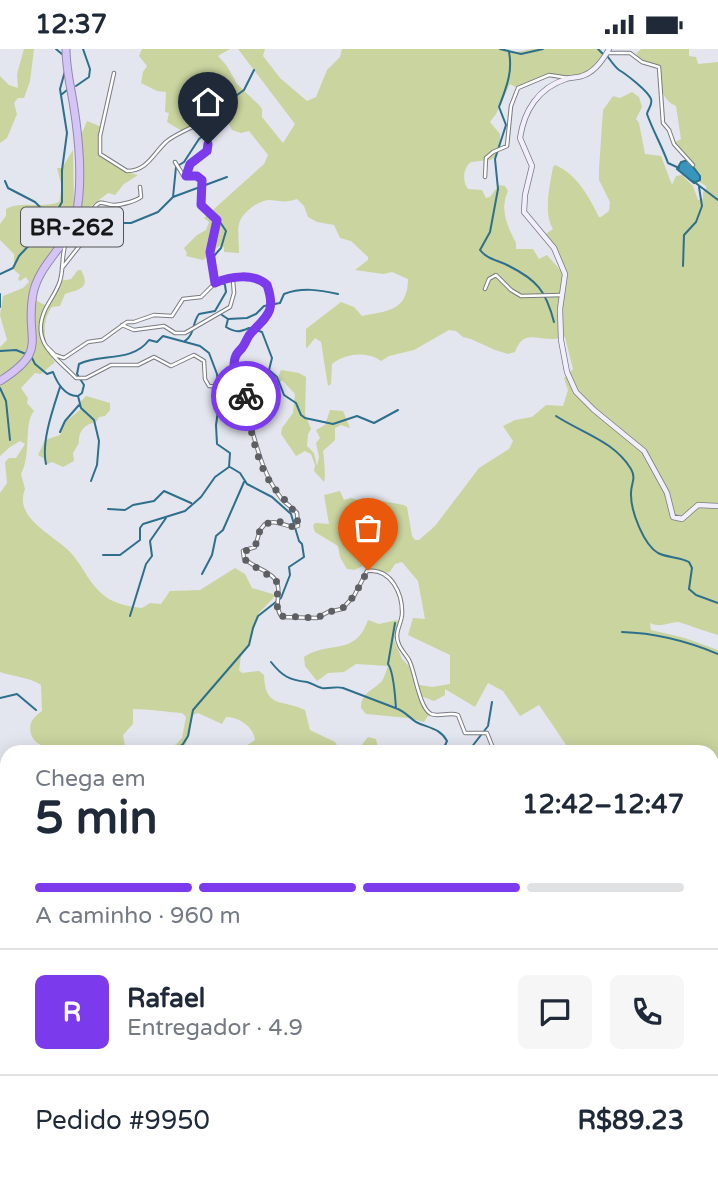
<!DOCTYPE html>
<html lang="pt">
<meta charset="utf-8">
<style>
:root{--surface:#fff;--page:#f6f6f7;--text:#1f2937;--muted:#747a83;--line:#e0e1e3;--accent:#7c3aed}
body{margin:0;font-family:"Varela Round",sans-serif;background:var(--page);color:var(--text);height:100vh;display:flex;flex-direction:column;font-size:26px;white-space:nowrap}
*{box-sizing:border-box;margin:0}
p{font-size:23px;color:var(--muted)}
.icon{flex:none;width:38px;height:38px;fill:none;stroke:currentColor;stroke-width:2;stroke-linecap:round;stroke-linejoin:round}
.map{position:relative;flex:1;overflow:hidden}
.panel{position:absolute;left:0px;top:696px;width:719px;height:436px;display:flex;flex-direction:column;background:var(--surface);border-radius:21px 21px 0 0;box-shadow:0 4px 18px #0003}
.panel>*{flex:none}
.pin{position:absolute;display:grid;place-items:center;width:60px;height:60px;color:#fff;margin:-72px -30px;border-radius:50% 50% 50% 0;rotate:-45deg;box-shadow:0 0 7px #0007}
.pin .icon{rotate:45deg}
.courier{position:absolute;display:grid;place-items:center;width:70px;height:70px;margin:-35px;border:5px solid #7c3aed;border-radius:50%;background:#fff;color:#222;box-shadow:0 2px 9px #0007}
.overview em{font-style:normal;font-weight:700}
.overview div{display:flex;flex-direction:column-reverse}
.overview{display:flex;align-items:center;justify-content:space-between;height:119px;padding:0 35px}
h1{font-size:46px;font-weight:700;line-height:52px}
.bar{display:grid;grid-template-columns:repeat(4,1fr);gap:10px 7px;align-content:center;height:84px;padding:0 35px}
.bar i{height:9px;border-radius:5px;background:var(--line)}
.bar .current{background:var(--accent)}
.bar p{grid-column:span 4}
.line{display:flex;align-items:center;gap:18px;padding:0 35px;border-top:2px solid var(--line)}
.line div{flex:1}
.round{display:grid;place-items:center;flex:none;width:74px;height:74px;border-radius:10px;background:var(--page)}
.status{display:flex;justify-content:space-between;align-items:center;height:49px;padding:0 35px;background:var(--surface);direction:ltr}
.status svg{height:19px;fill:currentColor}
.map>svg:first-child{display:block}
.green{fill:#c9d49f}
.water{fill:#3895bd;stroke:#2e6f8c;stroke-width:2}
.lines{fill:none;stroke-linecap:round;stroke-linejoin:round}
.stream{stroke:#2e6f8c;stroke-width:2}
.street-casing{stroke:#797b83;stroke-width:4.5}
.secondary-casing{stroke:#797b83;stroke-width:6}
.primary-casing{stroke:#9288a9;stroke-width:7}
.highway-casing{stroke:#9288a9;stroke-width:9}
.street{stroke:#fff;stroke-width:2.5}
.secondary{stroke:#f2eefd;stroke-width:4.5}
.primary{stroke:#e6dcfa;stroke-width:5}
.highway{stroke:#d5c5f7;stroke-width:7}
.done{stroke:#5d5f63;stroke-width:7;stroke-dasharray:0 12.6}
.route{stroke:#7c3aed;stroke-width:9}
.labels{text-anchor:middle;stroke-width:5;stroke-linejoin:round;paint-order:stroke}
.shield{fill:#e3e6ee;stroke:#535458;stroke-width:2}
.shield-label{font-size:23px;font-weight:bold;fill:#151618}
</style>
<div class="status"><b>12:37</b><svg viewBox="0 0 49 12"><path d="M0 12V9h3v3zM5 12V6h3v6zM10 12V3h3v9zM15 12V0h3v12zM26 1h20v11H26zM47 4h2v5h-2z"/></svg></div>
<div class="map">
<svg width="718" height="1131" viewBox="0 0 718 1131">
<rect width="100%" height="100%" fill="#e3e6ee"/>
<path class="green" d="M24 0H34L30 32 24 49H18L14 54 17 65 7 89 0 94V27L9 36 18 39 17 25Z
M142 0H230L218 7 227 17 237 35 259 56 262 60V68L283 94 295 75 238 0H265L263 7 280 29 307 52 316 48 327 21 340 8 342 0H503L516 3 533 0H599L605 6 580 30 549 27 519 40 510 35 496 65 490 73 500 85V99L494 109 490 111 471 113C463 119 462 132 468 140L482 141 486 149 490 148 499 136 505 137 508 142C499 161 508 178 516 194V200H533L539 210 547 206 561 222 555 204 543 187 553 180C543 164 550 136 553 118L555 116C577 125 589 148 599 168H601L609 162 610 153 599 131V120L603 61 613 47 620 49 632 43 639 48 642 58 636 70 639 74 645 105 661 107 672 136 676 127 682 126 693 137 698 151 703 150V143L706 140V137L698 132 694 116 675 93 681 90 676 57C660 50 660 35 661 19 653 12 642 14 636 5L641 0H689V7L696 8 698 15 718 13V586C710 584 680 573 678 573 667 574 660 579 650 574L651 581 685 589 718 601V918L712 924V704L571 703 539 656 520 667 503 642 488 634 475 658 445 640V646L434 652 421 647 430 664 424 673 408 669 366 665 361 659C361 644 372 642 381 633 384 630 386 622 388 617L356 615 344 623 328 624 317 632 305 617 304 608C330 591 355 608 368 571L379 575 397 571 399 576 394 591 402 610 409 617 415 635 432 638 450 635V606L408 586 413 569 425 570 418 532 402 513 395 515 390 523 380 525 366 521 363 517 354 521 347 520 340 508 338 497 315 483 313 477 315 474 329 475 324 446 340 442 344 451 351 449 361 452 370 450 404 456 407 458 412 487 415 491H419L435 477 479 419 509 400 513 392 503 377 515 371 532 368 546 356 563 357 568 341 564 329 573 320 565 288C561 288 558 290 554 290 537 291 523 280 515 303L508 305 495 301 471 290 463 288 456 282 449 281 414 301 389 307 381 312C368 302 345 304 332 315L331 335 328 337 321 293 315 289 307 299 306 298V280L341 253 354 258 362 267C387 262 408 262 408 230L392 223 383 225 355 221 368 211V208L351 192 340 189 334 176 317 173 308 168 304 157 297 150C285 154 282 152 270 151 265 151 260 153 255 156 233 171 239 180 239 204L224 203V198L220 197 209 203 208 207 203 211 186 207 187 204 184 199 197 186 206 181 209 173 204 169 264 115 268 106 249 82 241 84 232 81C228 69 218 66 211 55L193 65 196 74 182 82 167 73 169 64 165 63 166 43 157 42 141 34 143 23 147 17 139 7Z
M87 72 104 79 101 86V105L127 123 138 126 124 135 115 146 108 144 79 166 78 94Z
M73 101 74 155 69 179 36 229 29 295 23 312 0 330V298L7 291 0 266 3 247 23 239 29 233 26 228 20 232 18 230 20 226 14 221V205L0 191V175L6 167V160C23 151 42 160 59 153L62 138 57 119H62Z
M78 221H81C91 239 80 240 65 245L60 257 52 258C40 273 44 299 55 313L41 325 35 324 21 339 28 349 27 354 34 362C23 376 32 404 21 425L25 440C13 470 55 486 72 505 84 519 90 537 106 548 115 555 131 558 142 559L150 554 161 555 170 542 200 541 235 519 245 525 252 539 276 546 258 565 249 595 241 607 239 621 242 624 259 622 264 626C265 660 282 650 305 661L310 681 335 693 341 703H237L255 691C254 678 239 668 226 668L222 675 198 664 192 666 190 685 182 703H168L182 689 186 668 182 664C166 663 150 660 133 660V675L123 686 126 703C105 703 38 710 31 685 28 673 34 668 42 662L41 636C31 629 12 627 0 623V444L7 434 5 413 9 409H16L25 395 20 392 10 398 0 407V336C41 311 34 295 35 251L47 257 61 232 71 230Z
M281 321 299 324 306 328 305 365 311 380 308 385 307 397 314 404 317 417 319 408 316 394 320 389 316 381 325 376 330 361 343 362 350 379 341 376 335 379V391L323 402C324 408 326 429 324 433L314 422 315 416 311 405 305 402 296 407 281 385 282 379 293 364 295 345 282 331 280 334H276Z
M86 347 110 354V361L105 367 99 368 96 373C85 375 78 382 79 394L73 404 74 412 63 418 52 413 45 416V410L38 406 45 391 60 386 63 375 81 360 79 354Z
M368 688 376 690 378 699 384 703H356Z
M0 746 7 749V788L0 782Z
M7 833V1020L0 1014V840Z
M718 958V1034L712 1032V962Z
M712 1105 718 1108V1131L671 1130V1125H712Z
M158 1125H254L255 1131H156Z"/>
<path class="water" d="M688 111 700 127V131L694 134 677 120 681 113Z"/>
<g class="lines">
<path class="stream" d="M56 0 63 6
M500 0 521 5 543 0
M598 0 604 6
M509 3C513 23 506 39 499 58L506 76 495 110 498 140 490 183 480 201C488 211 498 211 509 217 537 231 546 242 554 273
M608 8C611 12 615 18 619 21 626 25 648 42 651 50 653 56 648 59 647 65 653 82 662 97 668 114L679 119
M76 37 89 28 90 20 83 0
M61 46 67 41
M5 132 8 139 35 153 50 168
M693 132 718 151
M173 148 176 118 184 113 199 90 210 81 219 59 244 41 254 21
M52 170 65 176
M81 170 103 174H131L158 163 173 148 227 128
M683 217 684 186 696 173 702 157 699 138
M0 225 13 219 19 207 50 174 62 153V121L67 84 60 40 65 22
M0 245V258
M219 264 228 270 247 269 256 265 264 257 280 254 284 245C302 238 320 241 338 245
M228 270 226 278C236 284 240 283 249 279L262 283 272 309 269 321 277 328 284 346 296 354 301 366 305 369 333 375 357 367 374 374 398 361
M185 292C195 285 192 274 199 265L215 262 226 243 225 236 216 227 214 207 221 199 226 182 218 170
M0 302 16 301 26 305
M32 309 35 315 47 325 53 323C57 334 65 347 77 347
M0 339 6 352 10 391
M556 367C582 384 614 392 631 420 637 430 630 436 631 446 631 463 644 496 658 504 668 509 680 508 689 513L692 519 689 540 696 546 718 554
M60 383 65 372 79 356
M46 415C41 393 53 360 60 338
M91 432 97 416 99 392 94 371 81 359 78 347 82 344 84 336 77 325 79 315C100 304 132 314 149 291L157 293 163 287 200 297 209 304 217 325 220 348 216 376 217 395 230 404 229 418 215 428 201 448 185 462 143 475 140 479V491L120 506H103
M108 460 125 461 133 456 154 452 164 442 191 454
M202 525 212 506 216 487 223 481 244 433
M130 567 146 515 152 507 150 492 166 469
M395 574 388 615C394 623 395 647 396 659
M622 583C657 584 687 592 718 605
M271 613C282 627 289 631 307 633 312 634 316 638 322 639 329 640 336 637 343 639 361 646 380 653 398 660 405 663 410 669 416 673 428 679 440 679 447 692L442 703
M0 649 17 645 36 661
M172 704 183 695 188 687 193 661 249 596 253 579 258 567 281 549 290 526 289 518 304 508 302 495 299 492 291 465 272 448 247 435 240 424 230 418
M426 704 441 703
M467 704 488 677 492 653
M712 779 718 780
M0 838 7 836
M712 1046 715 1062 712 1078
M169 1125 170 1131
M402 1125 403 1131
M617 1125 623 1131
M106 1131V1125
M133 1131V1125
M701 1131 703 1125"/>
<g class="street-casing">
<path id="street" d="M607 4H630L642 13 659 18 663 74 669 81 674 95 693 116
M114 24 100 87V105L127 122C147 122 153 105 166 93 171 88 195 76 201 75L208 80V99L190 115 186 127
M175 113 183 126 197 127 202 131 201 156 217 171 210 203 215 234
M485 128 486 109 493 103 507 97 511 57 518 39 549 26 569 29
M66 194C61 206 64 219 60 232 57 242 50 251 45 261 30 294 57 309 76 329H86L111 316H138L154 308 171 317 194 306 204 312 205 330 209 337 246 339
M62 219 96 176 97 170 94 159C101 149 104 156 114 156 122 156 136 152 141 148L140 138
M485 240 489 230 496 226 511 241 521 247 562 246
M122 276 134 281 164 277 175 284H185L230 258 234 244 233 231
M46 297 55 306 64 309 88 293 102 291 127 273H134L154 266 172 267 183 250 201 248 215 234 225 230 252 228 265 234 271 249 270 264 237 303 234 315 244 327 246 346 244 354C255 387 259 420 281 449 286 455 292 458 297 464L298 477C287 481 280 469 265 475L260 481 255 498 243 502 244 509C252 518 266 520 274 529 284 540 272 556 282 568L317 569 328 563 342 560 354 547 367 522C392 519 403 546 402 566 401 574 397 580 397 587 397 597 404 603 409 611 415 622 419 659 431 665 438 668 450 663 458 666L465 684H487L495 704
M712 760H718
M0 811H7
M712 959 718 956
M712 1094H715
M712 1102 718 1104
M553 1125 555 1131"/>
</g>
<g class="secondary-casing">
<path id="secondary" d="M609 0C603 11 595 23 582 27 577 29 571 28 566 30 538 39 524 62 520 89L532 117 525 146 524 163 554 199 565 225 560 260 561 291 567 323 576 343 594 361 644 402 667 444 673 468 682 470 698 456 718 457"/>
</g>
<g class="primary-casing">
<path id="primary" d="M586 1125 615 1131
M450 1131 464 1125"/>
</g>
<g class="highway-casing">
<path id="highway" d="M0 332C51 300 24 291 33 245 39 214 69 196 76 166 83 135 79 90 74 59 71 39 66 20 66 0"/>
</g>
<use href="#street" class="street"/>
<use href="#secondary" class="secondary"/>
<use href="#primary" class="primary"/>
<use href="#highway" class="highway"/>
</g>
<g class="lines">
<path class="done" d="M246 347 244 354C252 380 255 409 270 433 280 449 298 459 298 477L296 479 278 472 265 475 260 481 255 498 243 503 246 512 276 531C280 543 274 555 280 567L317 569 328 563 342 560 354 547 368 521"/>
<path class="route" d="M208 95 207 102 190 115 186 127H197L202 131 201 156 217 171 210 203 215 234C230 227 255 224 267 236 276 262 268 266 251 284 247 288 246 294 242 299 236 305 234 308 234 318L244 327 246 347"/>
</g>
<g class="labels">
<rect class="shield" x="21" y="158.5" width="102" height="39" rx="5"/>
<g class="shield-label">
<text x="72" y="186">BR-262</text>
</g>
</g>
</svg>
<div class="pin" style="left:368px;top:521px;background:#ea580c"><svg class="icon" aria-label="bag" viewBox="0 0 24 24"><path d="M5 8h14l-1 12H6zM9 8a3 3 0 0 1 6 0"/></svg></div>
<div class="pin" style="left:208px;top:95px;background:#1f2937"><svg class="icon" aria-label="home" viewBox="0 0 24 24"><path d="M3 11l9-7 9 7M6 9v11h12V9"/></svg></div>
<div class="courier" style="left:246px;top:347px"><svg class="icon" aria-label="bike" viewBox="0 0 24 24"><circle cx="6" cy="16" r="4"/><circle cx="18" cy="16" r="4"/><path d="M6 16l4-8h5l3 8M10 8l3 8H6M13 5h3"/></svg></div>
<section class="panel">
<div class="overview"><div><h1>5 min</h1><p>Chega em</p></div><em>12:42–12:47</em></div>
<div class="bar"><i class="current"></i><i class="current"></i><i class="current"></i><i></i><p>A caminho · 960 m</p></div>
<div class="line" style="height:126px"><b class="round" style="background:var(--accent);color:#fff">R</b><div><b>Rafael</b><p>Entregador · 4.9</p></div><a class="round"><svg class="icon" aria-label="chat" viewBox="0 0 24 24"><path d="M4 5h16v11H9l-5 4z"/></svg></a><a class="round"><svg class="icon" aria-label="phone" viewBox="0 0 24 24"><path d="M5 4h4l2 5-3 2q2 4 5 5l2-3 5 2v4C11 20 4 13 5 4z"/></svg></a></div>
<div class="line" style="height:91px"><div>Pedido #9950</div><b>R$89.23</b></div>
</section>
</div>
